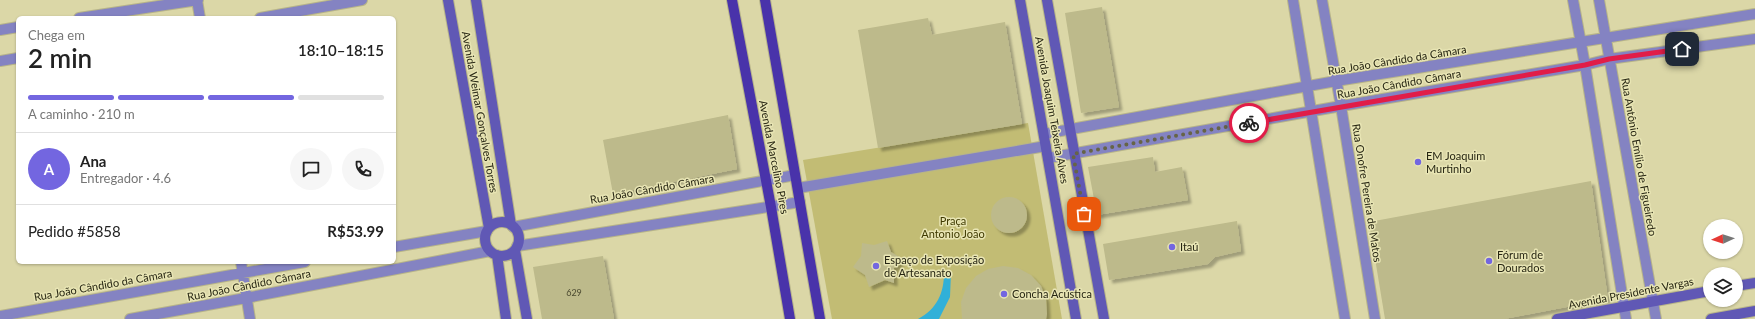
<!DOCTYPE html>
<html lang="pt">
<meta charset="utf-8">
<style>
:root{--surface:#fff;--page:#f6f6f6;--text:#222;--muted:#767676;--line:#e0e0e0;--accent:#7366e0}
body{margin:0;font-family:Lato,sans-serif;background:var(--page);color:var(--text);height:100vh;display:flex;flex-direction:column;font-size:15px;white-space:nowrap}
*{box-sizing:border-box;margin:0}
p{font-size:13px;color:var(--muted)}
.icon{flex:none;width:22px;height:22px;fill:none;stroke:currentColor;stroke-width:2;stroke-linecap:round;stroke-linejoin:round}
.map{position:relative;flex:1;overflow:hidden}
.side{position:absolute;left:16px;top:16px;width:380px;height:248px;display:flex;flex-direction:column;background:var(--surface);border-radius:6px;box-shadow:0 1px 3px #0004}
.side>*{flex:none}
.needle{width:26px;rotate:267deg}
.fabs{position:absolute;left:1703px;top:219px;display:grid;gap:8px}
.fabs a{display:grid;place-items:center;width:40px;height:40px;border-radius:50%;background:var(--surface);box-shadow:0 1px 3px #0004;font-size:20px}
.pin{position:absolute;display:grid;place-items:center;width:34px;height:34px;color:#fff;margin:-17px;border-radius:8px;box-shadow:0 2px 6px #0006}
.courier{position:absolute;display:grid;place-items:center;width:40px;height:40px;margin:-20px;border:3px solid #e11d48;border-radius:50%;background:#fff;color:#222;box-shadow:0 1px 5px #0007}
.head em{font-style:normal;font-weight:600}
.head div{display:flex;flex-direction:column-reverse}
.head{display:flex;align-items:center;justify-content:space-between;height:68px;padding:0 12px}
h1{font-size:26px;font-weight:600;line-height:30px}
.bar{display:grid;grid-template-columns:repeat(4,1fr);gap:6px 4px;align-content:center;height:48px;padding:0 12px}
.bar i{height:5px;border-radius:3px;background:var(--line)}
.bar .on{background:var(--accent)}
.bar p{grid-column:span 4}
.line{display:flex;align-items:center;gap:10px;padding:0 12px;border-top:1px solid var(--line)}
.line div{flex:1}
.round{display:grid;place-items:center;flex:none;width:42px;height:42px;border-radius:21px;background:var(--page)}
.map>svg:first-child{display:block}
.green{fill:#c2bc74}
.water{fill:#31b0d8}
.building{fill:#bdba8b;filter:url(#shadow)}
.lines{fill:none;stroke-linecap:round;stroke-linejoin:round}
.street-casing{stroke:#b7b489;stroke-width:12}
.secondary-casing{stroke:#b7b489;stroke-width:12}
.primary-casing{stroke:#b7b489;stroke-width:12}
.street{stroke:#8483c2;stroke-width:10}
.secondary{stroke:#6058b5;stroke-width:10}
.primary{stroke:#4933aa;stroke-width:10}
.done{stroke:#666447;stroke-width:4;stroke-dasharray:0 7.2}
.route{stroke:#e11d48;stroke-width:5}
.poi-dot{fill:#7366e0;stroke:#e8e5b4;stroke-width:1.5}
.labels{text-anchor:middle;stroke-width:3;stroke-linejoin:round;paint-order:stroke}
.number-label{font-size:9px;fill:#4c4b31}
.street-label{font-size:11px;fill:#272613;stroke:#e8e5b4}
.poi-label{font-size:11px;fill:#272613;stroke:#e8e5b4;text-anchor:start}
.park-label{font-size:11px;fill:#3f3a00;stroke:#e8e5b4}
</style>
<div class="map">
<svg width="1755" height="319" viewBox="0 0 1755 319">
<defs>
<filter id="shadow"><feDropShadow dx="3.5" dy="3.5" stdDeviation="1" flood-color="#0004"/></filter>
</defs>
<rect width="100%" height="100%" fill="#dbd7a7"/>
<path class="green" d="M1028 123 1062 319H832L803 160Z"/>
<path class="water" d="M951 272 950 297 939 319H918C937 309 944 293 944 273Z"/>
<path class="building" d="M1102 7 1119 107 1081 113 1065 13Z
M928 18 932 35 1005 22 1022 124 878 148 858 30Z
M728 115 737 169 613 194 603 140Z
M1153 157 1155 172 1182 167 1188 200 1097 215 1088 167Z
M1591 181 1608 299 1504 319H1385L1369 222Z
M991 215a18 18 0 1 1 36 0a18 18 0 1 1-36 0Z
M1237 221 1241 251 1215 257 1208 264 1109 280 1103 244Z
M887 241 891 252 903 259 894 268V283L885 280 869 287 865 275 853 267 861 256 862 243 874 245Z
M603 256 614 319H542L533 267Z
M1003 266 1018 268 1031 275 1041 286 1046 299 1047 314 1046 319H962L961 302 966 288 976 276 988 269Z"/>
<g class="lines">
<g class="street-casing">
<path id="street" d="M197 0 200 18
M1293 0 1345 319
M1322 0 1341 106 1375 319
M1573 0 1585 65 1626 319
M1599 0 1656 319
M79 18 198 0
M260 18 362 0
M0 30 18 27
M0 61 18 58
M1044 134 1336 81 1755 14
M1048 158 1341 106 1585 65 1609 59 1755 39
M798 188 1046 146
M513 227 795 175
M517 246 800 202
M394 247 487 231
M241 262 250 319
M0 316 305 262
M130 319 246 298 490 251"/>
</g>
<g class="secondary-casing">
<path id="secondary" d="M448 0 489 228
M476 0 511 225
M1020 0 1076 319
M1047 0 1104 319
M485 239a17 17 0 1 1 34 0a17 17 0 1 1-34 0Z
M515 250 527 319
M497 255 506 319
M1736 286 1755 283
M1557 319 1710 291
M1711 319 1755 311"/>
</g>
<g class="primary-casing">
<path id="primary" d="M732 0 771 207 790 319
M765 0 820 319"/>
</g>
<use href="#street" class="street"/>
<use href="#secondary" class="secondary"/>
<use href="#primary" class="primary"/>
</g>
<g class="lines">
<path class="done" d="M1084 214 1073 154 1249 123"/>
<path class="route" d="M1249 123 1585 65 1609 59 1682 49"/>
</g>
<g class="poi-dot">
<circle cx="1418" cy="162" r="4"/>
<circle cx="1172" cy="247" r="4"/>
<circle cx="1489" cy="261" r="4"/>
<circle cx="876" cy="266" r="4"/>
<circle cx="1004" cy="294" r="4"/>
</g>
<g class="labels">
<g class="number-label">
<text x="574" y="296">629</text>
</g>
<g class="street-label">
<text transform="translate(1397 60) rotate(-9)" y="4">Rua João Cândido da Câmara</text>
<text transform="translate(1399 84) rotate(-10)" y="4">Rua João Cândido Câmara</text>
<text transform="translate(1052 110) rotate(80)" y="4">Avenida Joaquim Teixeira Alves</text>
<text transform="translate(480 112) rotate(80)" y="4">Avenida Weimar Gonçalves Torres</text>
<text transform="translate(774 157) rotate(79)" y="4">Avenida Marcelino Pires</text>
<text transform="translate(1639 157) rotate(80)" y="4">Rua Antônio Emílio de Figueiredo</text>
<text transform="translate(652 189) rotate(-10)" y="4">Rua João Cândido Câmara</text>
<text transform="translate(1367 193) rotate(81)" y="4">Rua Onofre Pereira de Matos</text>
<text transform="translate(103 285) rotate(-10)" y="4">Rua João Cândido da Câmara</text>
<text transform="translate(249 285) rotate(-11)" y="4">Rua João Cândido Câmara</text>
<text transform="translate(1631 293) rotate(-11)" y="4">Avenida Presidente Vargas</text>
</g>
<g class="poi-label">
<text x="1426" y="160">EM Joaquim<tspan x="1426" dy="13">Murtinho</tspan></text>
<text x="1180" y="251">Itaú</text>
<text x="1497" y="259">Fórum de<tspan x="1497" dy="13">Dourados</tspan></text>
<text x="884" y="264">Espaço de Exposição<tspan x="884" dy="13">de Artesanato</tspan></text>
<text x="1012" y="298">Concha Acústica</text>
</g>
<g class="park-label">
<text x="953" y="225">Praça<tspan x="953" dy="13">Antonio João</tspan></text>
</g>
</g>
</svg>
<div class="fabs">
<a><svg class="needle" viewBox="-14 -14 28 28"><path d="M0-13l5 13h-10z" fill="#e53935"/><path d="M0 13l5-13h-10z" fill="#767676"/></svg></a>
<a><svg class="icon" aria-label="layers" viewBox="0 0 24 24"><path d="M12 4l9 5-9 5-9-5zM3 14l9 5 9-5"/></svg></a>
</div>
<div class="pin" style="left:1084px;top:214px;background:#ea580c"><svg class="icon" aria-label="bag" viewBox="0 0 24 24"><path d="M5 8h14l-1 12H6zM9 8a3 3 0 0 1 6 0"/></svg></div>
<div class="pin" style="left:1682px;top:49px;background:#1f2937"><svg class="icon" aria-label="home" viewBox="0 0 24 24"><path d="M3 11l9-7 9 7M6 9v11h12V9"/></svg></div>
<div class="courier" style="left:1249px;top:123px"><svg class="icon" aria-label="bike" viewBox="0 0 24 24"><circle cx="6" cy="16" r="4"/><circle cx="18" cy="16" r="4"/><path d="M6 16l4-8h5l3 8M10 8l3 8H6M13 5h3"/></svg></div>
<section class="side">
<div class="head"><div><h1>2 min</h1><p>Chega em</p></div><em>18:10–18:15</em></div>
<div class="bar"><i class="on"></i><i class="on"></i><i class="on"></i><i></i><p>A caminho · 210 m</p></div>
<div class="line" style="height:72px"><b class="round" style="background:var(--accent);color:#fff">A</b><div><b>Ana</b><p>Entregador · 4.6</p></div><a class="round"><svg class="icon" aria-label="chat" viewBox="0 0 24 24"><path d="M4 5h16v11H9l-5 4z"/></svg></a><a class="round"><svg class="icon" aria-label="phone" viewBox="0 0 24 24"><path d="M5 4h4l2 5-3 2q2 4 5 5l2-3 5 2v4C11 20 4 13 5 4z"/></svg></a></div>
<div class="line" style="height:52px"><div>Pedido #5858</div><b>R$53.99</b></div>
</section>
</div>
